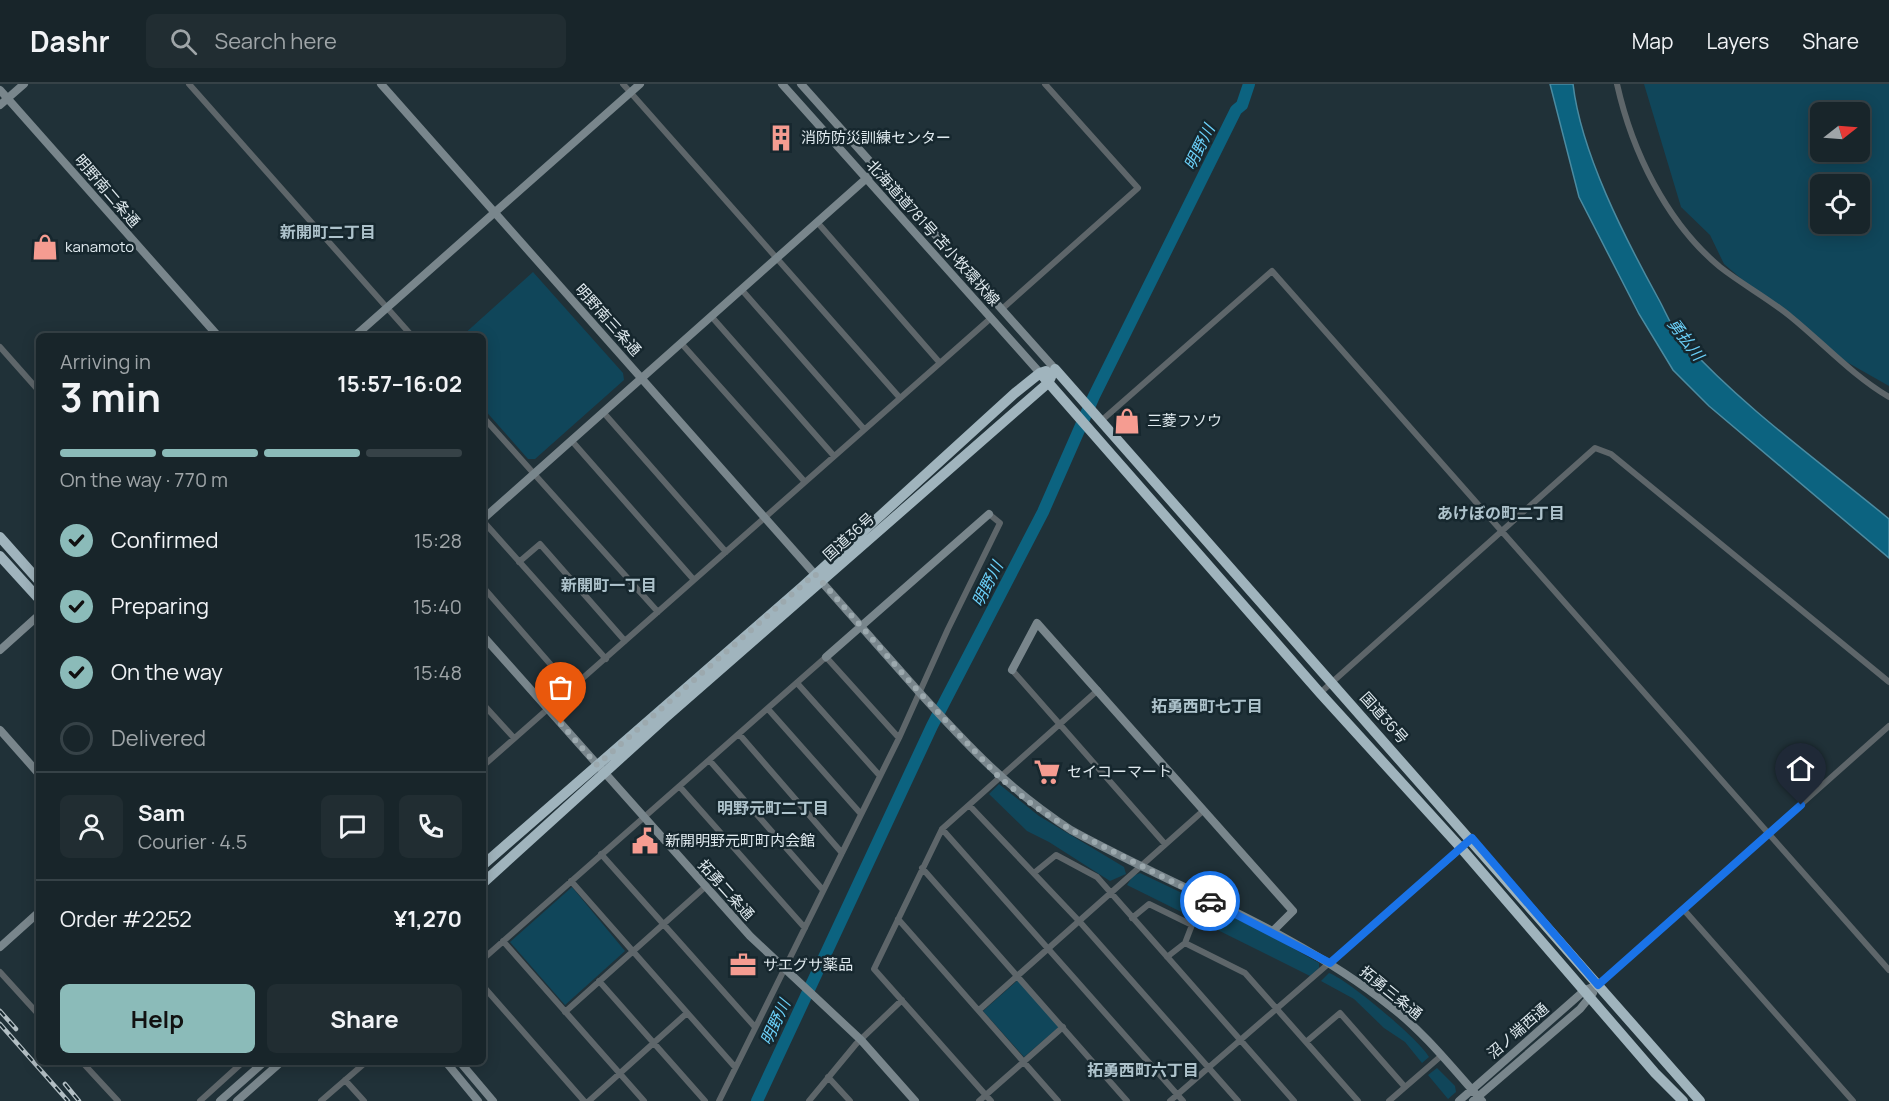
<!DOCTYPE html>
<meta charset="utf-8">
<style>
:root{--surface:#18252a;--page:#212d32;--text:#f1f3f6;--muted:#9fa5a8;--line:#364247;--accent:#8bbbb9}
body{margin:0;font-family:Manrope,"Noto Sans JP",sans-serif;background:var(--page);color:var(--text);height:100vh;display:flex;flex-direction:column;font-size:22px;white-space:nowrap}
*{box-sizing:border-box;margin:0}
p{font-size:20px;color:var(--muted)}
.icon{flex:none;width:33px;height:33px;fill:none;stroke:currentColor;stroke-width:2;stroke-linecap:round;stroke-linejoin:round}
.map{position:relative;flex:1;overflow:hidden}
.drawer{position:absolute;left:36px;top:249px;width:450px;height:732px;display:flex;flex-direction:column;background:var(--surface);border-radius:9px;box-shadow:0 3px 15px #0003,0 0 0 2px var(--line)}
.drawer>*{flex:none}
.needle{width:39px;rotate:73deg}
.buttons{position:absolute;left:1810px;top:18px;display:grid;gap:12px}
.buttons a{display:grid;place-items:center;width:60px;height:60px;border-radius:9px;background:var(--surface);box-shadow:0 3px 15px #0003,0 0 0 2px var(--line);font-size:30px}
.pin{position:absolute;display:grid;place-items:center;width:51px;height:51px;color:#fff;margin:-62px -26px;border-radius:50% 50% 50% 0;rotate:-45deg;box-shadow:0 0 6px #0007}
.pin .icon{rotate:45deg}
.courier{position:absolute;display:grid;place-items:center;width:60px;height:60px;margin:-30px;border:4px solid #1a73e8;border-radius:50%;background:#fff;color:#222;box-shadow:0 2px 8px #0007}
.overview em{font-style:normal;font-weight:700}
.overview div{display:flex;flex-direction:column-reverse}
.overview{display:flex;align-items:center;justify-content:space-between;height:102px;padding:0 24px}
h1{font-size:39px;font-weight:700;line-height:45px}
.bar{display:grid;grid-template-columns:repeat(4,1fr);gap:9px 6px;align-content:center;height:72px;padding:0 24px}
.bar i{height:8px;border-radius:4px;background:var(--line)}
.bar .on{background:var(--accent)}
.bar p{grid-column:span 4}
.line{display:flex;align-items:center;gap:15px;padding:0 24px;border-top:2px solid var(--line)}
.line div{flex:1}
.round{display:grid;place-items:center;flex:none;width:63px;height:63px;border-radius:9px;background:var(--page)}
ol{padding:0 24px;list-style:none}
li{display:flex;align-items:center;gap:18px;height:66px}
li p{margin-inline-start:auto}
li .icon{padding:6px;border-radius:50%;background:var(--accent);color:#111;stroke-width:4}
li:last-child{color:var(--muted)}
li i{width:33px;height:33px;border:3px solid var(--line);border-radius:50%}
.primary-button{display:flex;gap:12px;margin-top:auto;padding:12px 24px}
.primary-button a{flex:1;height:69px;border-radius:9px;background:var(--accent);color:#111;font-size:24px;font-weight:700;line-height:69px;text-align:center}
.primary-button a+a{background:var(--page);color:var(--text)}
header{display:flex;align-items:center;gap:36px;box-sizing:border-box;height:84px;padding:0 30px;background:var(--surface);border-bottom:2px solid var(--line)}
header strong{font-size:28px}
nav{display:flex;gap:33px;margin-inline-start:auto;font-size:21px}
.search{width:420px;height:54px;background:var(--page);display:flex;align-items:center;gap:15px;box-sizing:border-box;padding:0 21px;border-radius:9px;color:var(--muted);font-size:22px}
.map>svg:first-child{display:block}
.green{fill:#10465a;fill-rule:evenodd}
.water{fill:#0c6380;stroke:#4b8ba1;stroke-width:1.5}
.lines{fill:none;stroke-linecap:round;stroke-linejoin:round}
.river{stroke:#0c6380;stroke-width:12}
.street{stroke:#5e666a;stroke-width:6}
.secondary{stroke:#79868c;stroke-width:8}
.highway{stroke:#a0b4bd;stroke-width:10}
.rail-casing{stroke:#b2bec3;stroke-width:4.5}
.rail{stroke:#16272e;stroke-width:2;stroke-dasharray:7;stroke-linecap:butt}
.done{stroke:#9ca9ae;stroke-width:6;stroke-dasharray:0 10.8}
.route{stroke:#1a73e8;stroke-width:8}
.labels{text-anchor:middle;stroke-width:5;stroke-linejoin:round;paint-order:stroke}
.poi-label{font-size:15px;fill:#dfe9ee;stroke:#16272e;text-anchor:start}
.street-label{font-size:15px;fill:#dfe9ee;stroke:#16272e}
.water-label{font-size:16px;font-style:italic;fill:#6bd0f9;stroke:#16272e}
.neighbourhood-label{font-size:16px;font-weight:bold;fill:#aec3cc;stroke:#16272e}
</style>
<header>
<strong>Dashr</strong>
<div class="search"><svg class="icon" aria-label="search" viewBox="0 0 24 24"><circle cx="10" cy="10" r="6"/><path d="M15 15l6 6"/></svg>Search here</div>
<nav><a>Map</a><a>Layers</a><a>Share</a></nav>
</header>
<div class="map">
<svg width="1889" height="1017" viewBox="0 0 1889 1017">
<rect width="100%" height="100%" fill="#203138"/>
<path class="green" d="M1644 0H1889V302L1845 277 1780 228 1724 180 1710 151 1681 123ZM1821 28H1860V68H1821ZM1821 100H1860V140H1821Z
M533 188 623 289 624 296 535 375H528L483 324V252H462Z
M999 700 1039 732 1124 783 1126 790 1110 797 1049 758 1027 747 989 710Z
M1140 789 1264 848 1319 879V884L1310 892 1127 801 1133 792Z
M572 803 625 867 565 921 510 858Z
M1329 889C1347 895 1420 956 1429 973L1422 979 1405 958 1384 944 1354 915 1321 897Z
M1018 896 1059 943 1024 973 983 927Z
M1437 984 1455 1002 1456 1008 1448 1015 1428 991Z"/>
<path class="water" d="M1550 0H1573C1581 69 1625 154 1658 214 1666 228 1672 246 1683 257 1744 324 1820 378 1889 435V474L1709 322 1673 286 1639 230 1579 113Z"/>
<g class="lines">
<path class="river" d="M757 1017 932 642 1043 428 1094 312 1236 26 1242 21 1249 0"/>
<path class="street" d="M189 0 412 252
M623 0 900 314
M1617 0C1632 67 1666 138 1720 183 1743 201 1768 214 1791 233 1823 259 1853 292 1889 313
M817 138 940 279
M741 205 864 345
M1002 225 1138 104 1045 0
M711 232 834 372
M681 259 805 398
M0 263 39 307
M603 328 726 468
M483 333 658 528
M1101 337 1272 187 1889 886
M571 356 694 496
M483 437 606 575
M519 478 540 460 625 557
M483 503 572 605
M1012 586 1165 760
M797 599 880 692
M1320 609 1595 364 1611 370 1889 598
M483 620 514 654
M768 625 861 730
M739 650 842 769
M710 677 823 806
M483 682 991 234
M680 703 805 844
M969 721 1079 837 1238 1017
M942 745 1183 1017
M601 770 755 943
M922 784 1127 1017
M1034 789 1056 771 1097 793 1294 1017
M571 797 735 983
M1684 826 1853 1017
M1132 834 1149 820 1192 841 1185 859 1167 873
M898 835 1058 1017
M503 857 644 1017
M1185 859 1245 889 1358 1017
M483 875 826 573 899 654
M0 888 39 931
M599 897 705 1017
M1598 901 1889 642
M483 902 584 1017
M979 926 1204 726
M565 928 705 803
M1306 958 1340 929 1405 1003
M82 978 118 1017
M828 993 850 1017
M345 996 364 1017
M200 1017 243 978
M321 1017 366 978
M589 1017 687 929
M719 1017 899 654 948 545 1000 439 989 430
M809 1017 856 960 902 916
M979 1017 1063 943
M991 1017 874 885 942 745 1098 606
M1170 1017 1462 764
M1389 1017 1441 972"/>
<path class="secondary" d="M381 0 919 608C969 663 1008 705 1071 746 1176 804 1296 847 1390 922 1425 949 1453 985 1482 1017
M782 0 1040 289
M801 0 1055 285
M0 6 218 252
M0 21 24 0
M355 252 640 0
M483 435 877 85
M483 552 750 852 861 956 915 1017
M0 566 39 531
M826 573 989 430
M1012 586 1037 539 1293 827 1272 848
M0 646 39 690
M0 863 39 828
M446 978 478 1017
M460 978 493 1017
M220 1017 264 978
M237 1017 281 978
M1459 1017 1585 906 1598 901
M1473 1017 1580 925 1593 909"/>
<path class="highway" d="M1055 285 1700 1017
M1040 289 1320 609 1461 764 1655 989 1683 1017
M0 453 39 497
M0 472 39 515
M483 781 802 503 1015 309 1040 289 1046 287
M483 799 666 633 1048 299 1051 293"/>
<g class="rail-casing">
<path id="rail" d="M0 927 16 945
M0 940 68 1017
M65 1000 79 1017"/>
</g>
<use href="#rail" class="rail"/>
</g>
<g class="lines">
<path class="done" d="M561 640 597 681 815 490 919 608 999 693 1034 722 1071 746 1210 817"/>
<path class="route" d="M1210 817 1330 879 1472 754 1598 901 1801 721"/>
</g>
<defs>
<g id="building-bare" transform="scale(2.07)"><path d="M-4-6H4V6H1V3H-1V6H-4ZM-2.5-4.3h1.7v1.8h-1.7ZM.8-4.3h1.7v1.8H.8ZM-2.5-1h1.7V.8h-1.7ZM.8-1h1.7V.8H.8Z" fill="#f59c91" stroke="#16272e" stroke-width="2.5" paint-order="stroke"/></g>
<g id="shop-bare" transform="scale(2.07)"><path d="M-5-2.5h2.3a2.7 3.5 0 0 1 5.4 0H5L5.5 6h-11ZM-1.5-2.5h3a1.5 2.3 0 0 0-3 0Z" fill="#f59c91" stroke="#16272e" stroke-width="2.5" paint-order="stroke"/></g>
<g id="supermarket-bare" transform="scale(2.07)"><path d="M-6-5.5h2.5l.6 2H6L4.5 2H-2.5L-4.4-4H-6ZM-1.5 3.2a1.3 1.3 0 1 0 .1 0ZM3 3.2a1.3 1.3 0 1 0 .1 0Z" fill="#f59c91" stroke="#16272e" stroke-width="2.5" paint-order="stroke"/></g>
<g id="civic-bare" transform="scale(2.07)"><path d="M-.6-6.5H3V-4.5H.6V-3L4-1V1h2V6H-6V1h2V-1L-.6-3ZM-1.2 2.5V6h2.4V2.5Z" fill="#f59c91" stroke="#16272e" stroke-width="2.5" paint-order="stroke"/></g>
<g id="office-bare" transform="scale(2.07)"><path d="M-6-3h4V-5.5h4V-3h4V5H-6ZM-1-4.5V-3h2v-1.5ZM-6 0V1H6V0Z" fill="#f59c91" stroke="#16272e" stroke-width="2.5" paint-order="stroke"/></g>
</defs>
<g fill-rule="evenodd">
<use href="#building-bare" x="781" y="54"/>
<use href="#shop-bare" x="45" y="163"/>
<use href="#shop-bare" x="1127" y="337"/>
<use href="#supermarket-bare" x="1047" y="688"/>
<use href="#civic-bare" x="645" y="757"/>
<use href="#office-bare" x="743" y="881"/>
</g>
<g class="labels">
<g class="poi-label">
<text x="801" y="59">消防防災訓練センター</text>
<text x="65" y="168">kanamoto</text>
<text x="1147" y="342">三菱フソウ</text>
<text x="1067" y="693">セイコーマート</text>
<text x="665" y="762">新開明野元町町内会館</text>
<text x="763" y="886">サエグサ薬品</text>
</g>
<g class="street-label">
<text transform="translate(107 107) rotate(49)" y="5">明野南二条通</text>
<text transform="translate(933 149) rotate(48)" y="5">北海道道781号 苫小牧環状線</text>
<text transform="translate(608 236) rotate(48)" y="5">明野南三条通</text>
<text transform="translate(849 453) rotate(-42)" y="5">国道36号</text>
<text transform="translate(1384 634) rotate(48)" y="5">国道36号</text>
<text transform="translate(726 806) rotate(48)" y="5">拓勇二条通</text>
<text transform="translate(1391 909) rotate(39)" y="5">拓勇三条通</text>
<text transform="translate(1518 947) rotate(-41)" y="5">沼ノ端西通</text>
</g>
<g class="water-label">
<text transform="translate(1199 63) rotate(-64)" y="6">明野川</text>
<text transform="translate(1686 255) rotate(53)" y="6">勇払川</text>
<text transform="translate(987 500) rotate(-63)" y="6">明野川</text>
<text transform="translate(775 938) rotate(-65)" y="6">明野川</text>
</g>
<g class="neighbourhood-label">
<text x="328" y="154">新開町二丁目</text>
<text x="1501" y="435">あけぼの町二丁目</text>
<text x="609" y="507">新開町一丁目</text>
<text x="1207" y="628">拓勇西町七丁目</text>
<text x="773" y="730">明野元町二丁目</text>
<text x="1143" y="992">拓勇西町六丁目</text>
</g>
</g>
</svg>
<div class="buttons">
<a><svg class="needle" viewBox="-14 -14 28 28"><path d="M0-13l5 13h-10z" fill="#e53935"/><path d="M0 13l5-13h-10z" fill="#9fa5a8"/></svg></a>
<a><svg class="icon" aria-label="locate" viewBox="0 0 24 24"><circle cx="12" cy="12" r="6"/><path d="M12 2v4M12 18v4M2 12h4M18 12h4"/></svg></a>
</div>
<div class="pin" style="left:561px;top:640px;background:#ea580c"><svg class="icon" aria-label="bag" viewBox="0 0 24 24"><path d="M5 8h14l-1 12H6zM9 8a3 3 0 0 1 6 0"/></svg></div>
<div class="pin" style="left:1801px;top:721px;background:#1f2937"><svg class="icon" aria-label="home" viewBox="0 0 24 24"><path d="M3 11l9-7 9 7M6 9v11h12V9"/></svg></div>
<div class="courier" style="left:1210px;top:817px"><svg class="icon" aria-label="car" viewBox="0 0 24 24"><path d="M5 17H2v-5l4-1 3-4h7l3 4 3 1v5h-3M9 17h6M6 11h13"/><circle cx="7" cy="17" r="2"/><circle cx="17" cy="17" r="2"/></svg></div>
<section class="drawer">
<div class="overview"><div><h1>3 min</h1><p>Arriving in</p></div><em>15:57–16:02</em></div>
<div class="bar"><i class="on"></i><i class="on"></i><i class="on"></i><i></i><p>On the way · 770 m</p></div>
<ol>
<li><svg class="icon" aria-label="check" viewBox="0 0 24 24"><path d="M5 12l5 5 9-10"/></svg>Confirmed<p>15:28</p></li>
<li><svg class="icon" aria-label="check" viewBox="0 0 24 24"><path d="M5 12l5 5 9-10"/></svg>Preparing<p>15:40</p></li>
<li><svg class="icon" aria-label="check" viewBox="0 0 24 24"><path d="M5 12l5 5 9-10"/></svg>On the way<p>15:48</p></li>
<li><i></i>Delivered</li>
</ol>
<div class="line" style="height:108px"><a class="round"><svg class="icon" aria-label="person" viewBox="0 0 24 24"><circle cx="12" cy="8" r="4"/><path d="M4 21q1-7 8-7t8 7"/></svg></a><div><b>Sam</b><p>Courier · 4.5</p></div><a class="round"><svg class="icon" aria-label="chat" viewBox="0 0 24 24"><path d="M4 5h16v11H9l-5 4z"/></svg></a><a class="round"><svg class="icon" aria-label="phone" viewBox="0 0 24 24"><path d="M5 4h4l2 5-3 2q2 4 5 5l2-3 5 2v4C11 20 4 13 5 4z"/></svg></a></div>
<div class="line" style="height:78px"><div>Order #2252</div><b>¥1,270</b></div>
<div class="primary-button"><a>Help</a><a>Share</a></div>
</section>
</div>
